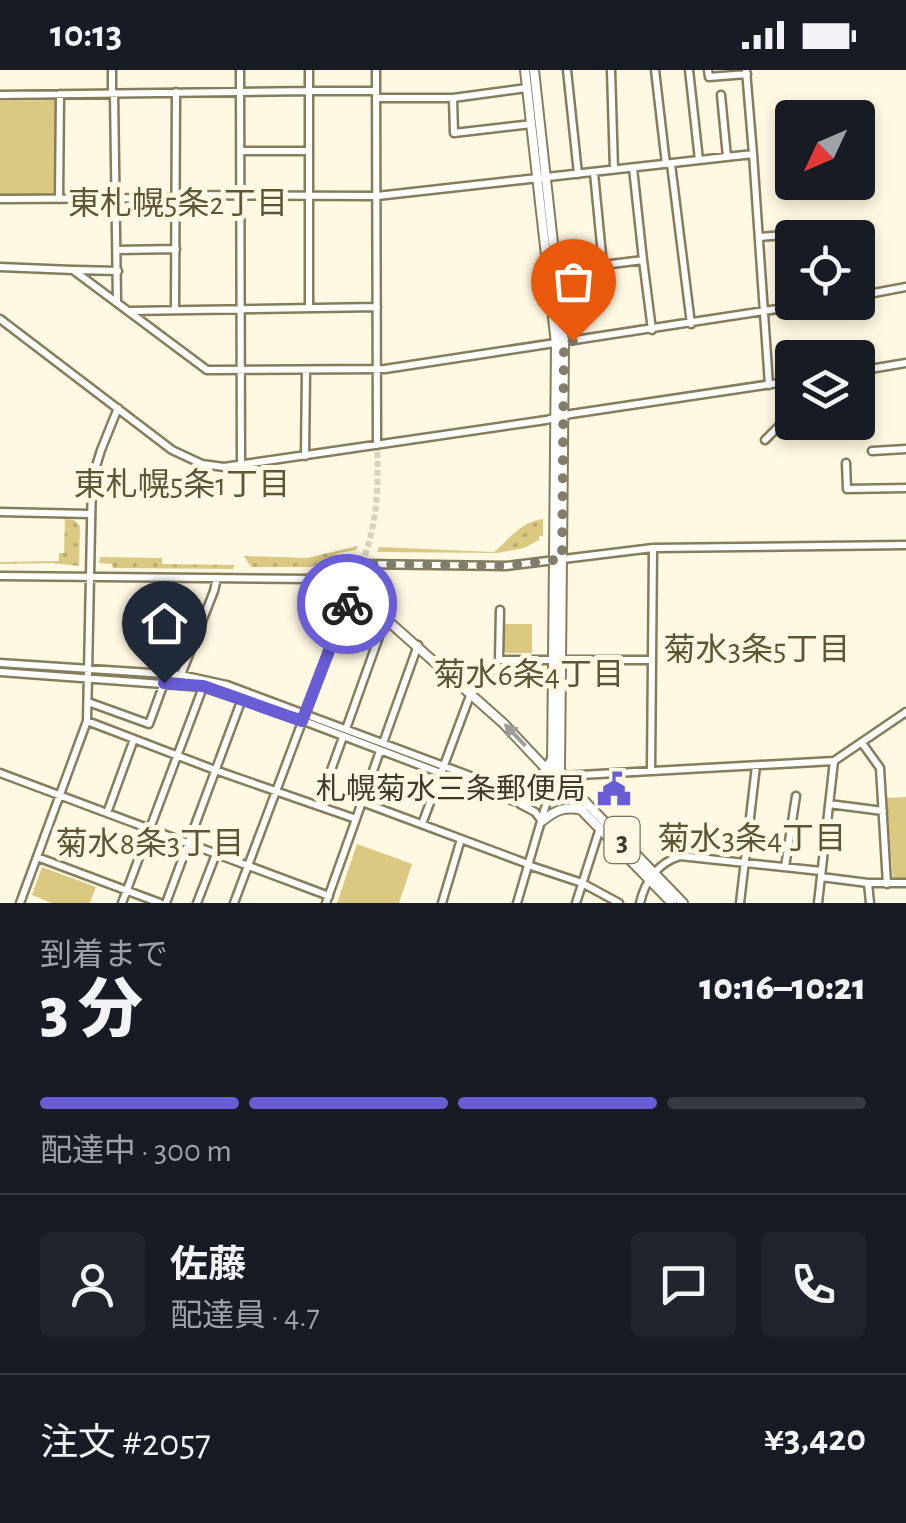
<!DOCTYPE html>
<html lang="ja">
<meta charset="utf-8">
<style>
:root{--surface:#171b24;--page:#20242c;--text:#f1f3f6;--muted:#9ea1a6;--line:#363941;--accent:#695dd6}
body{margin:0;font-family:"Alegreya Sans","Noto Sans JP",sans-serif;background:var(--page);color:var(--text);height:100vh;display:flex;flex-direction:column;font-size:38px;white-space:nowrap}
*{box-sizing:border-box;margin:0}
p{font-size:32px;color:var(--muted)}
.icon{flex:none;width:55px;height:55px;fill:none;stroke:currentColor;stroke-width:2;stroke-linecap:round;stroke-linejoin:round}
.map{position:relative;height:833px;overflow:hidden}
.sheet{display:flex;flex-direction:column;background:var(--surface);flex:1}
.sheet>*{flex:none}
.needle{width:65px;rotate:226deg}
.tools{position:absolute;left:775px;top:30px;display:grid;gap:20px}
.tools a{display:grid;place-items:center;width:100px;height:100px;border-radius:10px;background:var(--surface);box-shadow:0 5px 15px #0003;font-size:50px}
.pin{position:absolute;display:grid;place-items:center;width:85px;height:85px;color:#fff;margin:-102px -42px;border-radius:50% 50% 50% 0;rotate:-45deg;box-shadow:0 0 10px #0007}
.pin .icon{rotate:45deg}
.courier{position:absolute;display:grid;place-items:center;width:100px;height:100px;margin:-50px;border:8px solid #695dd6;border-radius:50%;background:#fff;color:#222;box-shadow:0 2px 12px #0007}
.head em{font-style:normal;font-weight:800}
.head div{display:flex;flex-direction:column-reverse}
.head{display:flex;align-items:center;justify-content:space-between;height:170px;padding:0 40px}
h1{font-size:65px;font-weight:800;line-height:75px}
.bar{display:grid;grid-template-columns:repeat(4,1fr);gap:15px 10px;align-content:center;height:120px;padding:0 40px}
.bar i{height:12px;border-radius:8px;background:var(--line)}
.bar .active{background:var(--accent)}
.bar p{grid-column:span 4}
.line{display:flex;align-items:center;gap:25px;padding:0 40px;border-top:2px solid var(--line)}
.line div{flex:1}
.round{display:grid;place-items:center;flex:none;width:105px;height:105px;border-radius:10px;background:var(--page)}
.status{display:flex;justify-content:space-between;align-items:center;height:70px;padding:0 50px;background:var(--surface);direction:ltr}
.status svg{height:28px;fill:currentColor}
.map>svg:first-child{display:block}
.grass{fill:url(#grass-dots)}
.park{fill:#dbc982}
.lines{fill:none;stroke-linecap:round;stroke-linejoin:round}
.minor-tunnel{stroke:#d8d3be;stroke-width:6;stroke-dasharray:6 3;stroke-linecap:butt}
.minor-casing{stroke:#867d5b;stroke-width:11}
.major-casing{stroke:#867d5b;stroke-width:12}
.minor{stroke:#fff;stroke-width:6}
.major{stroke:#fff;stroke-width:8}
.oneway{fill:#9e9c95}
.done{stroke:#827d6b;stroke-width:10;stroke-dasharray:0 18}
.route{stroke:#695dd6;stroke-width:12}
.labels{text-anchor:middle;stroke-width:10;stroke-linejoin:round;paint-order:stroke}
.shield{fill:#fff9e3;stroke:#787362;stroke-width:2.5}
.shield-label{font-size:28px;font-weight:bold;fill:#3e3a2b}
.poi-label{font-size:30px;fill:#3e3a2b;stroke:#fff9e3;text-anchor:end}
.neighbourhood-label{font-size:32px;fill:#5d5535;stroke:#fff9e3}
</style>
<div class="status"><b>10:13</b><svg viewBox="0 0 49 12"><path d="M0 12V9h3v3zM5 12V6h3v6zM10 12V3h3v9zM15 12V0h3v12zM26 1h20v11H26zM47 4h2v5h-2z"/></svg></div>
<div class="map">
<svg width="906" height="833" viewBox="0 0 906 833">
<defs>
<pattern id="grass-dots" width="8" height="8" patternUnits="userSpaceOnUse" patternTransform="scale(2.5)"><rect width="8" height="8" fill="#dbc982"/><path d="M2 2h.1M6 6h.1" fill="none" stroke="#bdad70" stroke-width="1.8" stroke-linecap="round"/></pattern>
</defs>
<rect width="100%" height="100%" fill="#fff9e3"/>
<path class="grass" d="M65 449 74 450 80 456 79 496 52 493 0 494V492L59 491V483H64Z
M543 449V466H539V470L524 478 497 483 377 482 379 477 494 482C511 468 520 452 543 449Z
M358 476 356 480 339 483 311 497H251L244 486 307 488Z
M100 487 162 488V494L234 495 233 499 113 498 112 494 99 493Z"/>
<path class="park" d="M56 30 55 126H0V31Z
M504 554H532V583H506L504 581Z
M906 727V809H893L886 728Z
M357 774 412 794 399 833H337Z
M42 797 96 817 90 833H52L32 825Z"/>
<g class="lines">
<path class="minor-tunnel" d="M362 494C377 454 379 417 377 375"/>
<g class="minor-casing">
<path id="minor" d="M112 0V23
M240 0 241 396
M309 0V21H376
M376 0 377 375
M567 0 578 104
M611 0 614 99
M655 0 666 94
M689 0 699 90
M708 0 709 7 747 4
M746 0 753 84
M114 23 117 231
M0 25 309 21V238
M721 25 727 87
M377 28H453L527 18
M453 28 454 63 532 54
M241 81H309
M671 94 691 254
M633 98 643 190
M594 103 603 195 643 190 652 260
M176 125 377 126 753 84 769 315
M0 129 176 128
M59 129 60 24
M759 167 865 159 858 189
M117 180 176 179
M0 197 73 200 207 300 385 299 823 232
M74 200 118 201
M858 226 906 217
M175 240 176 22
M129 241 377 237
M0 249 172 380 202 394 224 397 546 350 571 344 792 311
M858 301 906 293
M765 370 792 343
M872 381 906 379
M305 386 306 300
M846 393 847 419 906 418
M0 442 90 444
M0 506 314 509 348 496 362 494 506 496 653 478 906 475
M499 590 500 540
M0 593 181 605 227 615 516 723C533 725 548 717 562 706L834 691 906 642
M0 602 203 617 288 645 514 731 528 732 549 724
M181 605 214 521 217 508
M88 632 149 654 164 613
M87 651 215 700 356 749 380 681
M346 659 386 547
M383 673 418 575
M862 673 880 698 887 814
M651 701 653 478
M0 703 329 826
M522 721 537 711 551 689
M362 732 528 794
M520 734 535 742 541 750
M829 734 883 741
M318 736 343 667
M107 743 134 669
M422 754 471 623 499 590H652
M37 787 160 833
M528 795 582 813 619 833
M785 797 796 726
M821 807 868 813 870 833
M868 813H906
M20 833 87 651 92 409 101 380 118 338
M122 833 203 617
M166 833 242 629
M197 833 216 784
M234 833 352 519
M326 833 356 749
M442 833 461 769
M517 833 549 724 556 712
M576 833 600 758
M640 833C645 811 658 793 680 786L821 801
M740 833 756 696
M818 833 834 691"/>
</g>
<g class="major-casing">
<path id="major" d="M525 0 556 274 552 698 561 719 672 833
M534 0 564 273 560 700 565 711 683 833
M362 494 352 519 503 653 550 703
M542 751C556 740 564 736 582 740"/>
</g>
<use href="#minor" class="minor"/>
<use href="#major" class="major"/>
</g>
<defs><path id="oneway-solid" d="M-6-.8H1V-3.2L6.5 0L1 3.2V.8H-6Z" transform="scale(2.5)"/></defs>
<use class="oneway" href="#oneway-solid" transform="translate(515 665) rotate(-134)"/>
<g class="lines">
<path class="done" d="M347 534 362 494 506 496 562 489 564 273 573 271"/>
<path class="route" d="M164 613 203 616 302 651 347 534"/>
</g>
<defs>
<g id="civic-bare" transform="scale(2.7)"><path d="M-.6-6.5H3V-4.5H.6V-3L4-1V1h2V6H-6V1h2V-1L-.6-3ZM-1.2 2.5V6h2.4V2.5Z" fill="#695dd6" stroke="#fff9e3" stroke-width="2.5" paint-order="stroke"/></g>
</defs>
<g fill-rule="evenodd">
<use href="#civic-bare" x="614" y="719"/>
</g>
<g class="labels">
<rect class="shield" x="604.5" y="747" width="35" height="46" rx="8"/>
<g class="shield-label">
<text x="622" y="780">3</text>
</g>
<g class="poi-label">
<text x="586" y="729">札幌菊水三条郵便局</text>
</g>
<g class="neighbourhood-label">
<text x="178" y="144">東札幌5条2丁目</text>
<text x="182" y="425">東札幌5条1丁目</text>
<text x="757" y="590">菊水3条5丁目</text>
<text x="529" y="615">菊水6条4丁目</text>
<text x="752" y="779">菊水3条4丁目</text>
<text x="150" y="784">菊水8条3丁目</text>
</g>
</g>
</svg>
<div class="tools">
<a><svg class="needle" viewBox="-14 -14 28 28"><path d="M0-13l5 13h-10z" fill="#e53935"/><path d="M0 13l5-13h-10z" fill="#9ea1a6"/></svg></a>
<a><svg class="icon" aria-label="locate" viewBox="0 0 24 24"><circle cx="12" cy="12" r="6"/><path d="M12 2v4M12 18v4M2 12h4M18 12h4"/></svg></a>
<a><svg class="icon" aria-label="layers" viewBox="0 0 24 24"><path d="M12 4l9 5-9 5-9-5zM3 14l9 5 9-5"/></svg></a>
</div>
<div class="pin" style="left:573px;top:271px;background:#ea580c"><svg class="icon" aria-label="bag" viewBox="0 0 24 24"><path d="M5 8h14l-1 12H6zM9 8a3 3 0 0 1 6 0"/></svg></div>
<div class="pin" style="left:164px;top:613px;background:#1f2937"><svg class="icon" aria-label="home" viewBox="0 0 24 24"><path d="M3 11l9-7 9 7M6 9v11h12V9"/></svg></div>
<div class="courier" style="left:347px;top:534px"><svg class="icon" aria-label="bike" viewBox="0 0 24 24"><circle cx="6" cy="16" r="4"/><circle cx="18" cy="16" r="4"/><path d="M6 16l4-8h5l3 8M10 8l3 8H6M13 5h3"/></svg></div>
</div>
<section class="sheet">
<div class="head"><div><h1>3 分</h1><p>到着まで</p></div><em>10:16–10:21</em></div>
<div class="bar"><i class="active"></i><i class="active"></i><i class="active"></i><i></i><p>配達中 · 300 m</p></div>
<div class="line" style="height:180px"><a class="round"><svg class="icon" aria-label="person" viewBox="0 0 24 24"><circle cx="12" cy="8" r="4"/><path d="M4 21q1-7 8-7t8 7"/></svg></a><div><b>佐藤</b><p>配達員 · 4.7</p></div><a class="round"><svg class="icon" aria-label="chat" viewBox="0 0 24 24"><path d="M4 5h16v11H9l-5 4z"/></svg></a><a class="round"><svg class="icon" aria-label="phone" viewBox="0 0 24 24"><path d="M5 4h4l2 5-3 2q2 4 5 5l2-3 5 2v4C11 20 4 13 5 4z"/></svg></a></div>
<div class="line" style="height:130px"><div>注文 #2057</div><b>¥3,420</b></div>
</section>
